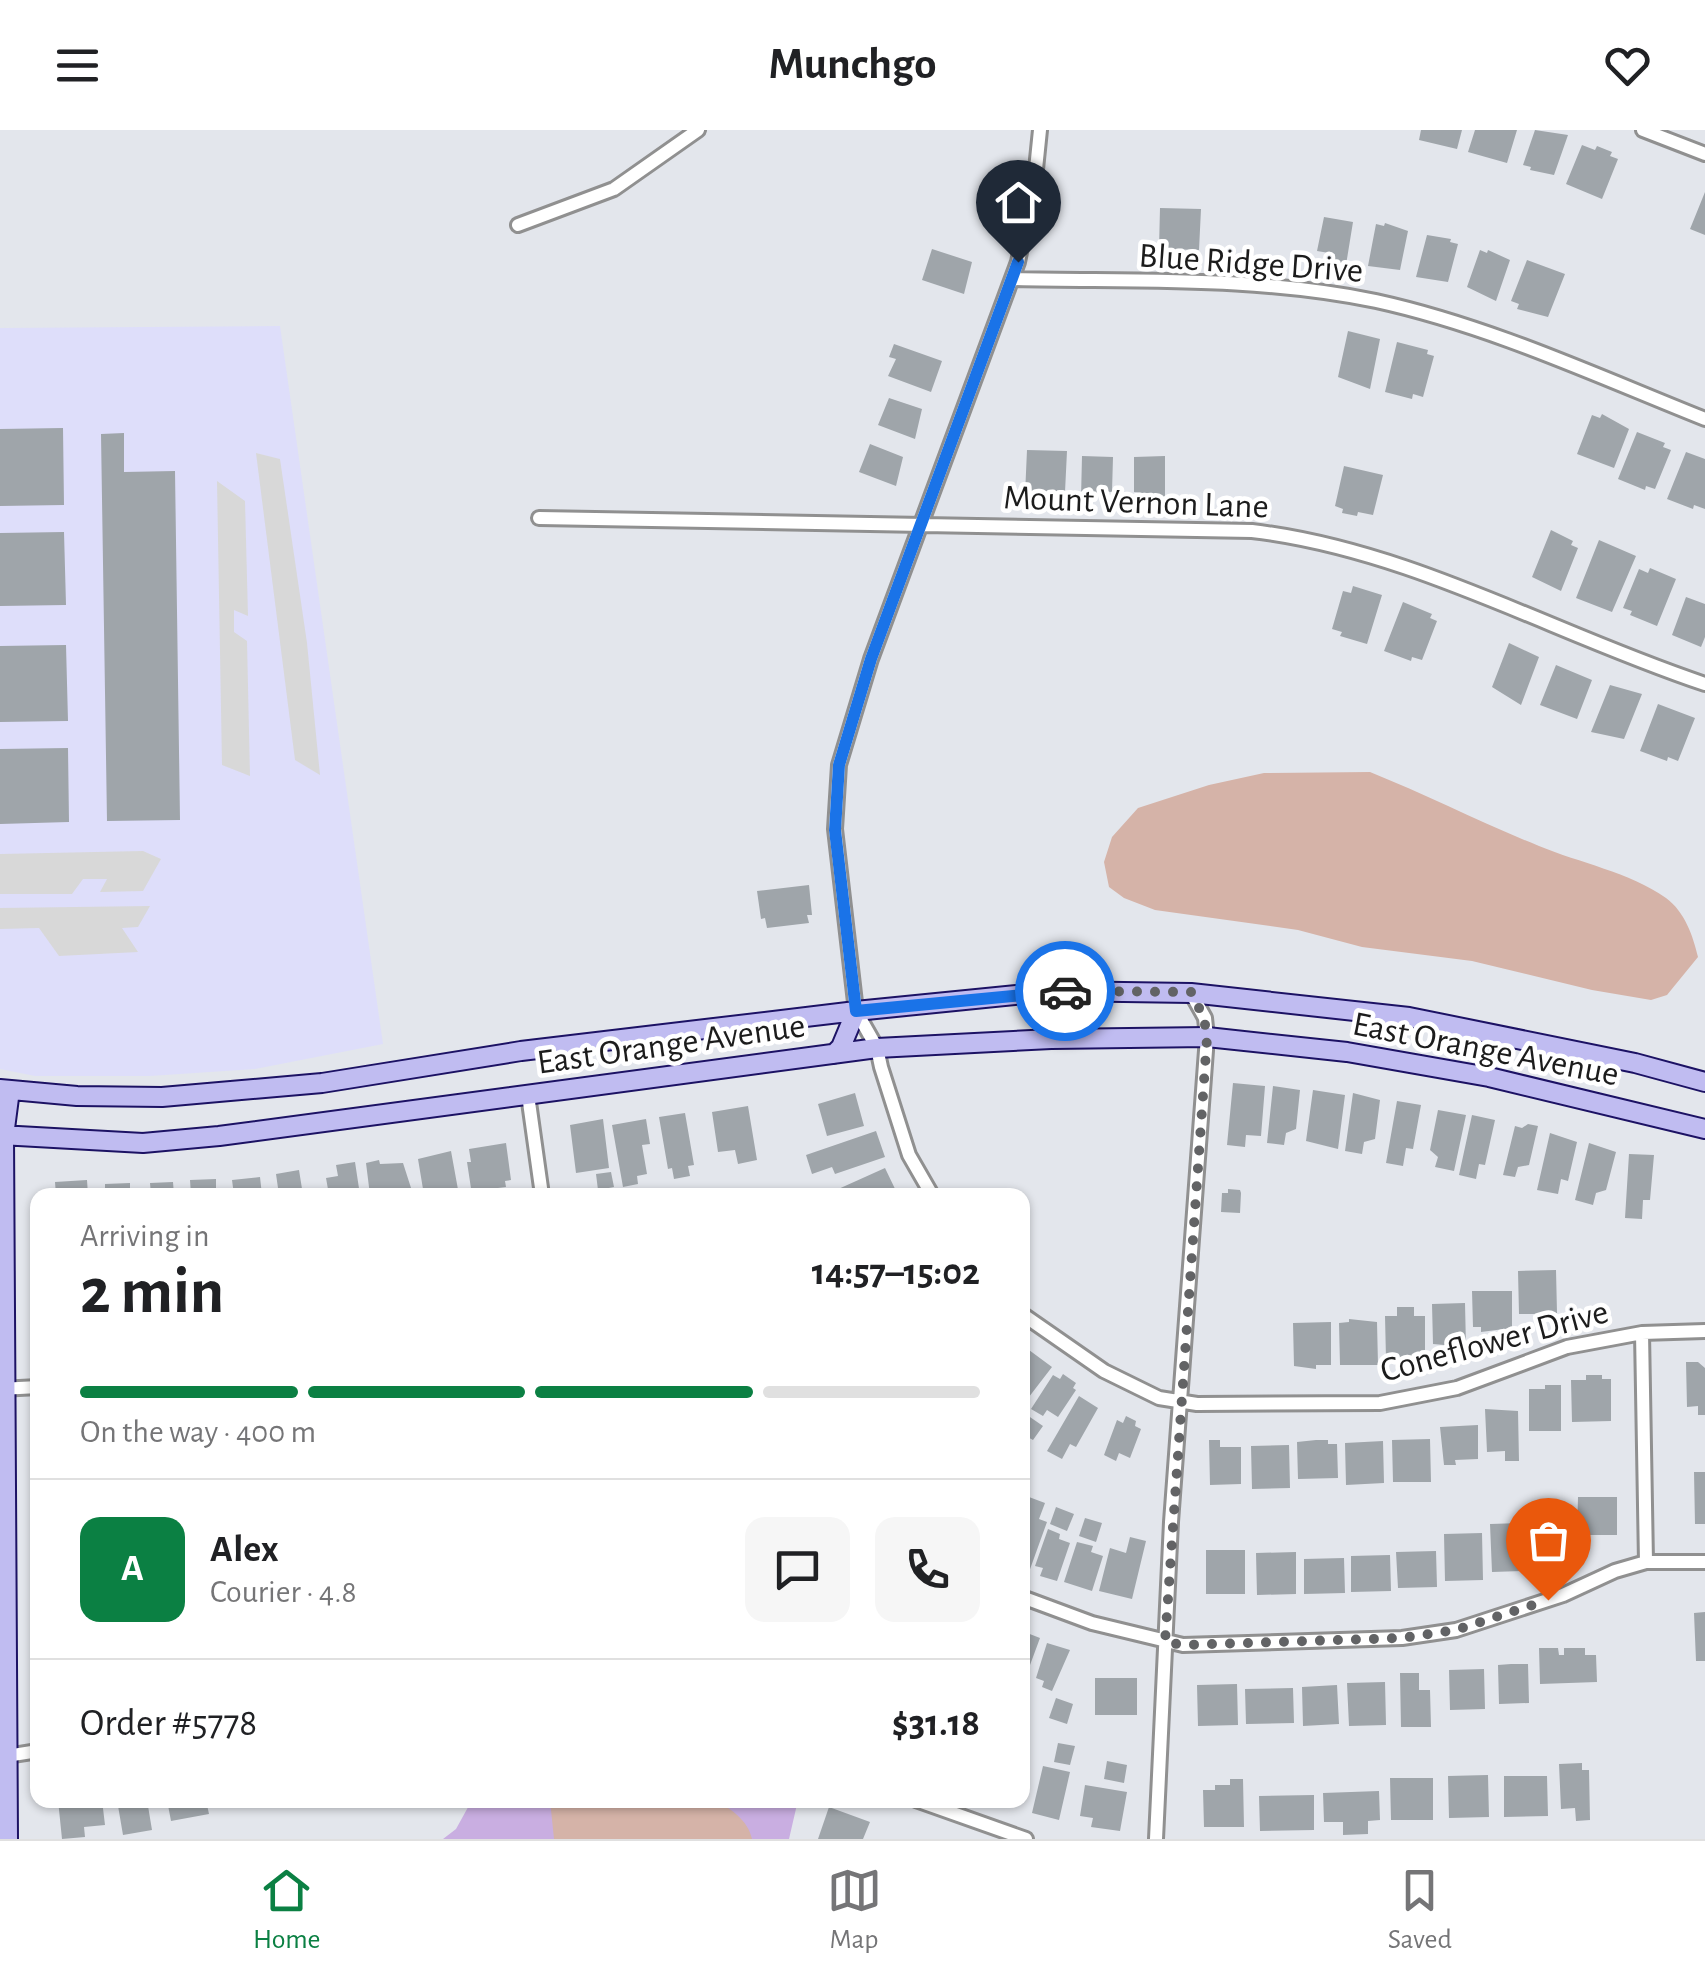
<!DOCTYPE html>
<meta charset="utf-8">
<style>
:root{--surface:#fff;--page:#f6f6f6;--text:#202124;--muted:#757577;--line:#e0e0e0;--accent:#0b8043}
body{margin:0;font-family:"Alegreya Sans",sans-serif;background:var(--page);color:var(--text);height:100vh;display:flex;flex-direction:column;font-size:38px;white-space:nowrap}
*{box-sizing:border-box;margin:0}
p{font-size:32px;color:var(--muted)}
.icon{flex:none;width:55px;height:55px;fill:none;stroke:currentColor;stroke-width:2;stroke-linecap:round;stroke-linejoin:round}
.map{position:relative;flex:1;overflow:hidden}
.drawer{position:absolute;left:30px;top:1058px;width:1000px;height:620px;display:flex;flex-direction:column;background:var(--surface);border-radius:20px;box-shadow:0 2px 8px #0004}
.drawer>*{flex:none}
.pin{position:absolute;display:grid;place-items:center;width:85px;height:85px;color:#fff;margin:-102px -42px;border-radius:50% 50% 50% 0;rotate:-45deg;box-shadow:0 0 10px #0007}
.pin .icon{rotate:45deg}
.courier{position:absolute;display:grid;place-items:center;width:100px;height:100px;margin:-50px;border:8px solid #1a73e8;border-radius:50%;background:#fff;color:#222;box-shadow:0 2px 12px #0007}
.head em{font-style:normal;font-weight:700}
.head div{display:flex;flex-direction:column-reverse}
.head{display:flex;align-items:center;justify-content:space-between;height:170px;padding:0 50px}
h1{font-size:65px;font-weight:700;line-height:75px}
.bar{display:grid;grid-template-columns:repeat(4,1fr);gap:15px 10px;align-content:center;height:120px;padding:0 50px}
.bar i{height:12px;border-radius:8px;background:var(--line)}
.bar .active{background:var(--accent)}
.bar p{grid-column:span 4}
.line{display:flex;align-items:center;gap:25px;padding:0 50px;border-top:2px solid var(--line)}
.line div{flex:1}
.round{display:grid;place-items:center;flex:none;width:105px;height:105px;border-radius:20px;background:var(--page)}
header{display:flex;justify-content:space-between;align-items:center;height:130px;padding:0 50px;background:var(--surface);font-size:45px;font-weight:700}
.menu{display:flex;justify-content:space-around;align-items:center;height:140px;border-top:2px solid var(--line);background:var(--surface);font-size:28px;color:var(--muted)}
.menu a{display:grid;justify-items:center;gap:5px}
.menu .active{color:var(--accent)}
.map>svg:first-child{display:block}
.education{fill:#dedefa}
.grass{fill:#c9aee1}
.parking{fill:#d8d8d8}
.water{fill:#d5b3a8}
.building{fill:#9fa5aa}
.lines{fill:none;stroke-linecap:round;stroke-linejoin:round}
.street-casing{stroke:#909090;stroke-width:18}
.secondary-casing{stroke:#1c1264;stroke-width:22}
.street{stroke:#fff;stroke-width:12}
.secondary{stroke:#c0bcf1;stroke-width:18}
.done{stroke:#626365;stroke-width:10;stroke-dasharray:0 18}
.route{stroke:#1a73e8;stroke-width:12}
.labels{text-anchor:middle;stroke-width:9;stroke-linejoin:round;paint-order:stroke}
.street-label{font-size:35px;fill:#1c1c1c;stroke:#fff}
</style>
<header><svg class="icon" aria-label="menu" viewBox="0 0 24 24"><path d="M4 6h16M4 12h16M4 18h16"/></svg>Munchgo<svg class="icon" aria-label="heart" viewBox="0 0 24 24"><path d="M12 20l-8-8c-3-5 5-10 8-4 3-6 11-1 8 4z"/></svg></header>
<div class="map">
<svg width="1705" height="1709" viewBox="0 0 1705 1709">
<rect width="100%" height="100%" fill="#e3e6ec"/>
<path class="education" d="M280 196 383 914 255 939 150 946H35L0 939V198Z"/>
<path class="grass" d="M472 1670H798L789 1709H443L456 1699Z"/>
<path class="parking" d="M256 323 280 329 307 513 320 645 295 630Z
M217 351 245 371 248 486 234 480V502L247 511 250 646 222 635Z
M143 721 161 729 143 761 100 762 107 749H83L72 764H0V724Z
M150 776 138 797 122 798 138 822 59 826 39 798 0 799V778Z"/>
<path class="water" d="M1370 642C1427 665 1482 693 1539 716 1580 733 1629 742 1666 768 1685 782 1693 806 1698 827L1667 865 1651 870 1592 860 1472 831 1362 817 1298 800 1155 780 1124 768 1109 757 1104 732 1112 707 1138 678 1209 655 1264 643Z
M550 1670H715C731 1679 748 1690 752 1709H554Z"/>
<path class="building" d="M1421 0H1462L1457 19 1419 10Z
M1475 0H1517L1507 33 1468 22Z
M1535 0 1568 5 1554 45 1530 40 1531 37 1523 35Z
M1582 15 1595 20 1597 16 1612 22 1610 26 1618 29 1602 69 1566 54Z
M1705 62V105L1690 99Z
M1160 78 1201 79 1199 120 1159 119Z
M1324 87 1353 92 1346 135 1333 133 1335 124 1317 121Z
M1385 93 1408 101 1400 140 1368 136 1376 94 1384 96Z
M1427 105 1451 109 1450 112 1458 114 1448 152 1416 147Z
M932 119 972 132 964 164 922 150Z
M1480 120 1487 123 1488 120 1510 130 1496 171 1467 157Z
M1527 130 1565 144 1548 187 1517 179 1519 174 1511 171Z
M1348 201 1380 209 1370 259 1338 247Z
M1397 212 1428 220 1427 224 1434 226 1423 267 1413 264 1412 269 1385 262Z
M894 214 942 231 931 262 888 246 896 229 889 227Z
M889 268 922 279 915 309 878 295Z
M1602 284 1629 299 1614 338 1577 324 1592 285 1600 288Z
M63 298 64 375 0 376V299Z
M1637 302 1665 313 1663 317 1671 320 1655 359 1646 356 1645 360 1618 349Z
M124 303V342L175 341 180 690 107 691 101 304Z
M870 314 903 327 896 356 859 342Z
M1027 320 1067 321 1065 362H1049V366L1025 365Z
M1686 322 1705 329V379L1694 375 1693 379 1667 369Z
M1082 326 1113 327 1112 362 1097 361V368H1081Z
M1165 326V367L1134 362V327Z
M1344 336 1383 345 1373 385 1358 382 1357 386 1342 383 1343 379 1335 376Z
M1551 400 1573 411 1571 415 1578 418 1561 461 1532 447Z
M64 402 66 475 0 476V403Z
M1599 410 1636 426 1612 482 1576 468Z
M1650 438 1676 449 1657 496 1630 485 1632 481 1623 478 1639 439 1648 443Z
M1353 456 1382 465 1367 514 1340 506 1342 502 1332 499 1343 461 1351 463Z
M1686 467 1705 474V507L1701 517 1672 505Z
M1403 472 1432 484 1430 488 1437 491 1422 530 1412 527 1411 531 1384 521Z
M1509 513 1539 527 1521 575 1492 557Z
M66 515 68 591 0 592V516Z
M1556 535 1592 550 1577 589 1540 575Z
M1610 555 1642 564 1624 609 1591 602Z
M1658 574 1695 588 1678 631 1668 627 1667 631 1640 621Z
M68 618 69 692 0 694V619Z
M809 755 812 785H807L809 793 767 798 765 788 761 789 757 761Z
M1233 953 1265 956 1261 1006 1246 1005 1245 1017 1227 1015Z
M1273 956 1300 960 1296 999 1286 1003 1284 1015 1267 1013Z
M1313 960 1345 965 1338 1019 1306 1011Z
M855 963 864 996 827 1006 818 974Z
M1353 963 1380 970 1375 1009 1364 1012 1362 1024 1345 1021Z
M1397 971 1421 975 1413 1019 1406 1018 1403 1036 1386 1033Z
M748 976 757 1030 738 1034 735 1020 718 1022 712 982Z
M1438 980 1466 985 1454 1041 1435 1037 1438 1027 1430 1020Z
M685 983 694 1035 688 1036 690 1046 674 1049 672 1038 668 1039 659 987Z
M1472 985 1495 990 1485 1035 1479 1034 1476 1049 1459 1045Z
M603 989 609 1038 576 1043 570 995Z
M646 989 650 1014 642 1015 647 1044 637 1046 638 1054 623 1057 612 995Z
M1528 994 1538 996 1529 1035 1518 1037 1515 1047 1503 1045 1515 996 1522 998Z
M876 1001 885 1027 835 1044 832 1037 812 1044 806 1025Z
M1550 1003 1577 1012 1568 1051 1561 1049 1558 1064 1537 1060Z
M506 1013 511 1050 505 1051 506 1057 490 1059 491 1065H472L467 1032H471L469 1019Z
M1589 1013 1616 1022 1606 1060 1596 1063 1593 1075 1575 1070Z
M451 1021 459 1065H424L418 1029Z
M1629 1024 1654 1025 1650 1070H1643L1642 1089 1625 1088Z
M379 1030 380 1034 403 1033 412 1061 370 1065 366 1033Z
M355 1032 360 1065H329L326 1048 338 1046 336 1035Z
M885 1038 897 1063 893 1065H825Z
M299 1040 303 1065H279L276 1044Z
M611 1042 614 1057 598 1060 596 1044Z
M260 1047 262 1065H234L232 1050Z
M216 1049V1065H191L190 1050Z
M87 1050 88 1065H56L55 1052Z
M173 1052 174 1065H151L150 1053Z
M130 1053V1065H105V1054Z
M1228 1059 1240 1060 1241 1063 1240 1083 1221 1082 1222 1063H1228Z
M1556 1140 1557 1183 1534 1187V1184H1519L1518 1141Z
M1472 1161H1512V1198L1481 1202V1197H1473Z
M1465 1173 1466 1217 1433 1214 1432 1174Z
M1397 1177H1414V1186H1425V1228H1416V1232L1386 1229 1385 1186H1397Z
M1349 1189 1377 1192 1378 1235H1340L1339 1193 1349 1192Z
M1331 1192V1235H1316V1239L1294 1236 1293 1193Z
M1029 1220 1052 1237 1022 1276V1229Z
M1686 1232H1698L1705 1238V1285H1698V1276L1687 1277Z
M1063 1244 1076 1253 1073 1258 1076 1260 1058 1287 1047 1280 1043 1286 1031 1279 1053 1245 1060 1249Z
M1586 1245H1602V1249H1611V1291L1572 1292 1571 1250H1586Z
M1545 1255H1561V1301H1529V1259H1545Z
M1079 1266 1098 1278 1076 1317 1070 1314 1062 1329 1047 1321Z
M1485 1279 1518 1281 1519 1331H1505V1321L1487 1322Z
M1027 1285 1043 1296 1033 1310 1022 1304V1293Z
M1126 1286 1136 1291 1135 1296 1141 1299 1130 1328 1119 1323 1116 1331 1104 1325 1117 1290 1123 1293Z
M1478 1295V1329L1455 1330 1456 1335H1444L1440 1297Z
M1430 1309 1431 1352H1393L1392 1310Z
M1209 1310H1220V1317H1241V1354L1210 1355Z
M1316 1310H1328V1314H1337L1338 1348 1298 1349 1297 1312Z
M1383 1311 1384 1353 1346 1355 1345 1313Z
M1289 1315 1290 1358 1252 1359 1251 1316Z
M1694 1342H1705V1394H1695Z
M1029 1367 1045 1373 1039 1389 1047 1392 1029 1442 1022 1439V1387Z
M1578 1367H1617V1405H1577Z
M1531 1375H1571V1420L1531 1421Z
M1056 1377 1074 1384 1067 1401 1050 1394Z
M1085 1388 1102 1393 1096 1412 1079 1406Z
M1521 1393 1522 1441 1492 1442 1490 1394Z
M1048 1399 1060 1404 1059 1409 1070 1413 1057 1451 1040 1446 1043 1438 1035 1436Z
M1482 1403 1483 1450 1445 1451 1444 1404Z
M1130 1407 1146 1411 1132 1469 1099 1461 1110 1418 1126 1423Z
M1077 1412 1093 1416 1091 1422 1103 1426 1092 1461 1064 1452Z
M1206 1420H1245V1464H1206Z
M1436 1421 1437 1457 1398 1458 1396 1422Z
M1296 1422V1464L1257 1465 1256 1423Z
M1390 1425 1391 1461 1351 1462V1426Z
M1344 1428 1345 1463 1304 1464V1429Z
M1705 1482V1531H1696L1694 1483Z
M1022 1501 1040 1508 1023 1554H1022Z
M1047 1513 1070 1520 1052 1561 1042 1557 1044 1551 1036 1548Z
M1539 1518H1558L1559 1525H1564V1518H1585V1525H1596L1597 1552 1540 1554Z
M1511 1534H1528L1529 1573 1499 1574 1498 1535Z
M1484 1539 1485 1579 1450 1580 1449 1540Z
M1400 1543H1419V1560H1430L1431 1597H1401Z
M1095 1548H1137V1585H1095Z
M1385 1552 1386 1595 1349 1596 1347 1553Z
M1237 1554 1238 1595 1198 1596 1197 1555Z
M1337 1555 1339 1594 1303 1596 1302 1557Z
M1293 1558 1294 1593 1246 1594 1245 1559Z
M1056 1568 1073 1574 1067 1594 1049 1588Z
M1058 1613 1075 1616 1070 1635 1054 1632Z
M1107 1631 1127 1635 1124 1653 1104 1649Z
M1582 1633V1640H1589L1590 1690 1576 1691 1575 1678 1561 1679 1559 1634Z
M1043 1636 1070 1642 1059 1690 1032 1683Z
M1488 1645 1489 1687 1449 1688 1448 1646Z
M1504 1646H1547L1548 1686 1504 1687Z
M1390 1648H1433V1690H1391Z
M1230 1649H1243L1244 1697H1204L1203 1660H1215V1655H1230Z
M1085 1655 1127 1662 1120 1701 1091 1697 1093 1688 1080 1686Z
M1379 1661 1380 1690 1368 1691V1704L1343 1705V1692H1324L1323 1663Z
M1314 1665V1700L1260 1701 1259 1666Z
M58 1670H102L105 1695 84 1697 85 1707 62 1709Z
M117 1670H147L152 1700 123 1705Z
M167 1670H206L209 1684 171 1691Z
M829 1677 870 1692 863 1709H818Z"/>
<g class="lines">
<g class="street-casing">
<path id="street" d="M1643 0 1705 24
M518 95 614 59 698 0
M1012 149C1132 152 1257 146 1376 171 1490 196 1597 246 1705 289
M539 388 1252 401C1412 420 1554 504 1705 554
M528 965 542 1065
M932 1065 909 1025 881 937 877 918 856 881 835 699 839 635 871 529 1018 132 1035 49 1040 0
M1022 1184 1104 1241 1159 1268 1197 1274 1380 1273 1457 1258 1567 1217 1642 1203 1705 1201
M1642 1203 1646 1432
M0 1259 38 1257
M1022 1467 1092 1493 1183 1515 1402 1508 1456 1500 1563 1465 1615 1441 1646 1432H1705
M0 1627 38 1621
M916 1670 1026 1709
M1156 1709 1171 1392 1207 907 1205 888 1191 863"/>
</g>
<g class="secondary-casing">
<path id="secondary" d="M834 924 841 917 856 881
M0 959 77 966 162 967 322 953 521 921 856 881 1056 861 1191 863 1409 887 1635 933 1705 952
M0 1005 143 1013 219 1006 877 918 1051 909 1207 907 1347 922 1489 947 1705 999
M8 1709 4 1006 10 960"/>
</g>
<use href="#street" class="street"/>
<use href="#secondary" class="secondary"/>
</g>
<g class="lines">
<path class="done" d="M1065 861 1191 862 1204 888 1207 908 1165 1512 1183 1515 1402 1508 1456 1500 1548 1470"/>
<path class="route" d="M1018 132 871 529 839 635 835 700 856 881 1065 861"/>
</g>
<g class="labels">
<g class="street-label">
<text transform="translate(1251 132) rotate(4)" y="12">Blue Ridge Drive</text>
<text transform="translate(1136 371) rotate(2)" y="12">Mount Vernon Lane</text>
<text transform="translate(671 913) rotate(-8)" y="12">East Orange Avenue</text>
<text transform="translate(1486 918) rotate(11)" y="12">East Orange Avenue</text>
<text transform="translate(1494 1210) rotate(-15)" y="12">Coneflower Drive</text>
</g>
</g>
</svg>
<div class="pin" style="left:1548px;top:1470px;background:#ea580c"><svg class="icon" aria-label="bag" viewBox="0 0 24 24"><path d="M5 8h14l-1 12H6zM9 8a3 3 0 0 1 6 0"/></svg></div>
<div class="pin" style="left:1018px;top:132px;background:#1f2937"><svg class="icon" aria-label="home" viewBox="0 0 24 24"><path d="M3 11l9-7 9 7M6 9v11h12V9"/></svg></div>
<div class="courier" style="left:1065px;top:861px"><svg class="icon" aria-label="car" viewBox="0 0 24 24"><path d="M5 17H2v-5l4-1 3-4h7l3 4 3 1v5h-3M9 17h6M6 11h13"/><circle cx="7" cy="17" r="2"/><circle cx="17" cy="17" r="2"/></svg></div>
<section class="drawer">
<div class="head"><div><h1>2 min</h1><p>Arriving in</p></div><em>14:57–15:02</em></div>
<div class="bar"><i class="active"></i><i class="active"></i><i class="active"></i><i></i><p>On the way · 400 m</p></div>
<div class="line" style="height:180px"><b class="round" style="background:var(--accent);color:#fff">A</b><div><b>Alex</b><p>Courier · 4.8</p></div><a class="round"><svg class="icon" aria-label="chat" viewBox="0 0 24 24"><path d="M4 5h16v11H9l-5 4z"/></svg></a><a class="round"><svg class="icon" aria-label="phone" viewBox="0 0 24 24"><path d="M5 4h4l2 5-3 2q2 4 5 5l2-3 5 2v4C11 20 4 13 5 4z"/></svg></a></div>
<div class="line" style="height:130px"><div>Order #5778</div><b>$31.18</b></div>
</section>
</div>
<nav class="menu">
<a class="active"><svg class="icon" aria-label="home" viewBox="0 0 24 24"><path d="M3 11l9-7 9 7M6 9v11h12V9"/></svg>Home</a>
<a><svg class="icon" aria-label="map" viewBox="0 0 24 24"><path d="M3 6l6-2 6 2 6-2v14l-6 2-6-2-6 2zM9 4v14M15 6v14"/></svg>Map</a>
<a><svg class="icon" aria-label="saved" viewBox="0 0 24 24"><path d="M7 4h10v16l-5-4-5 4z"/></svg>Saved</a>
</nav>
